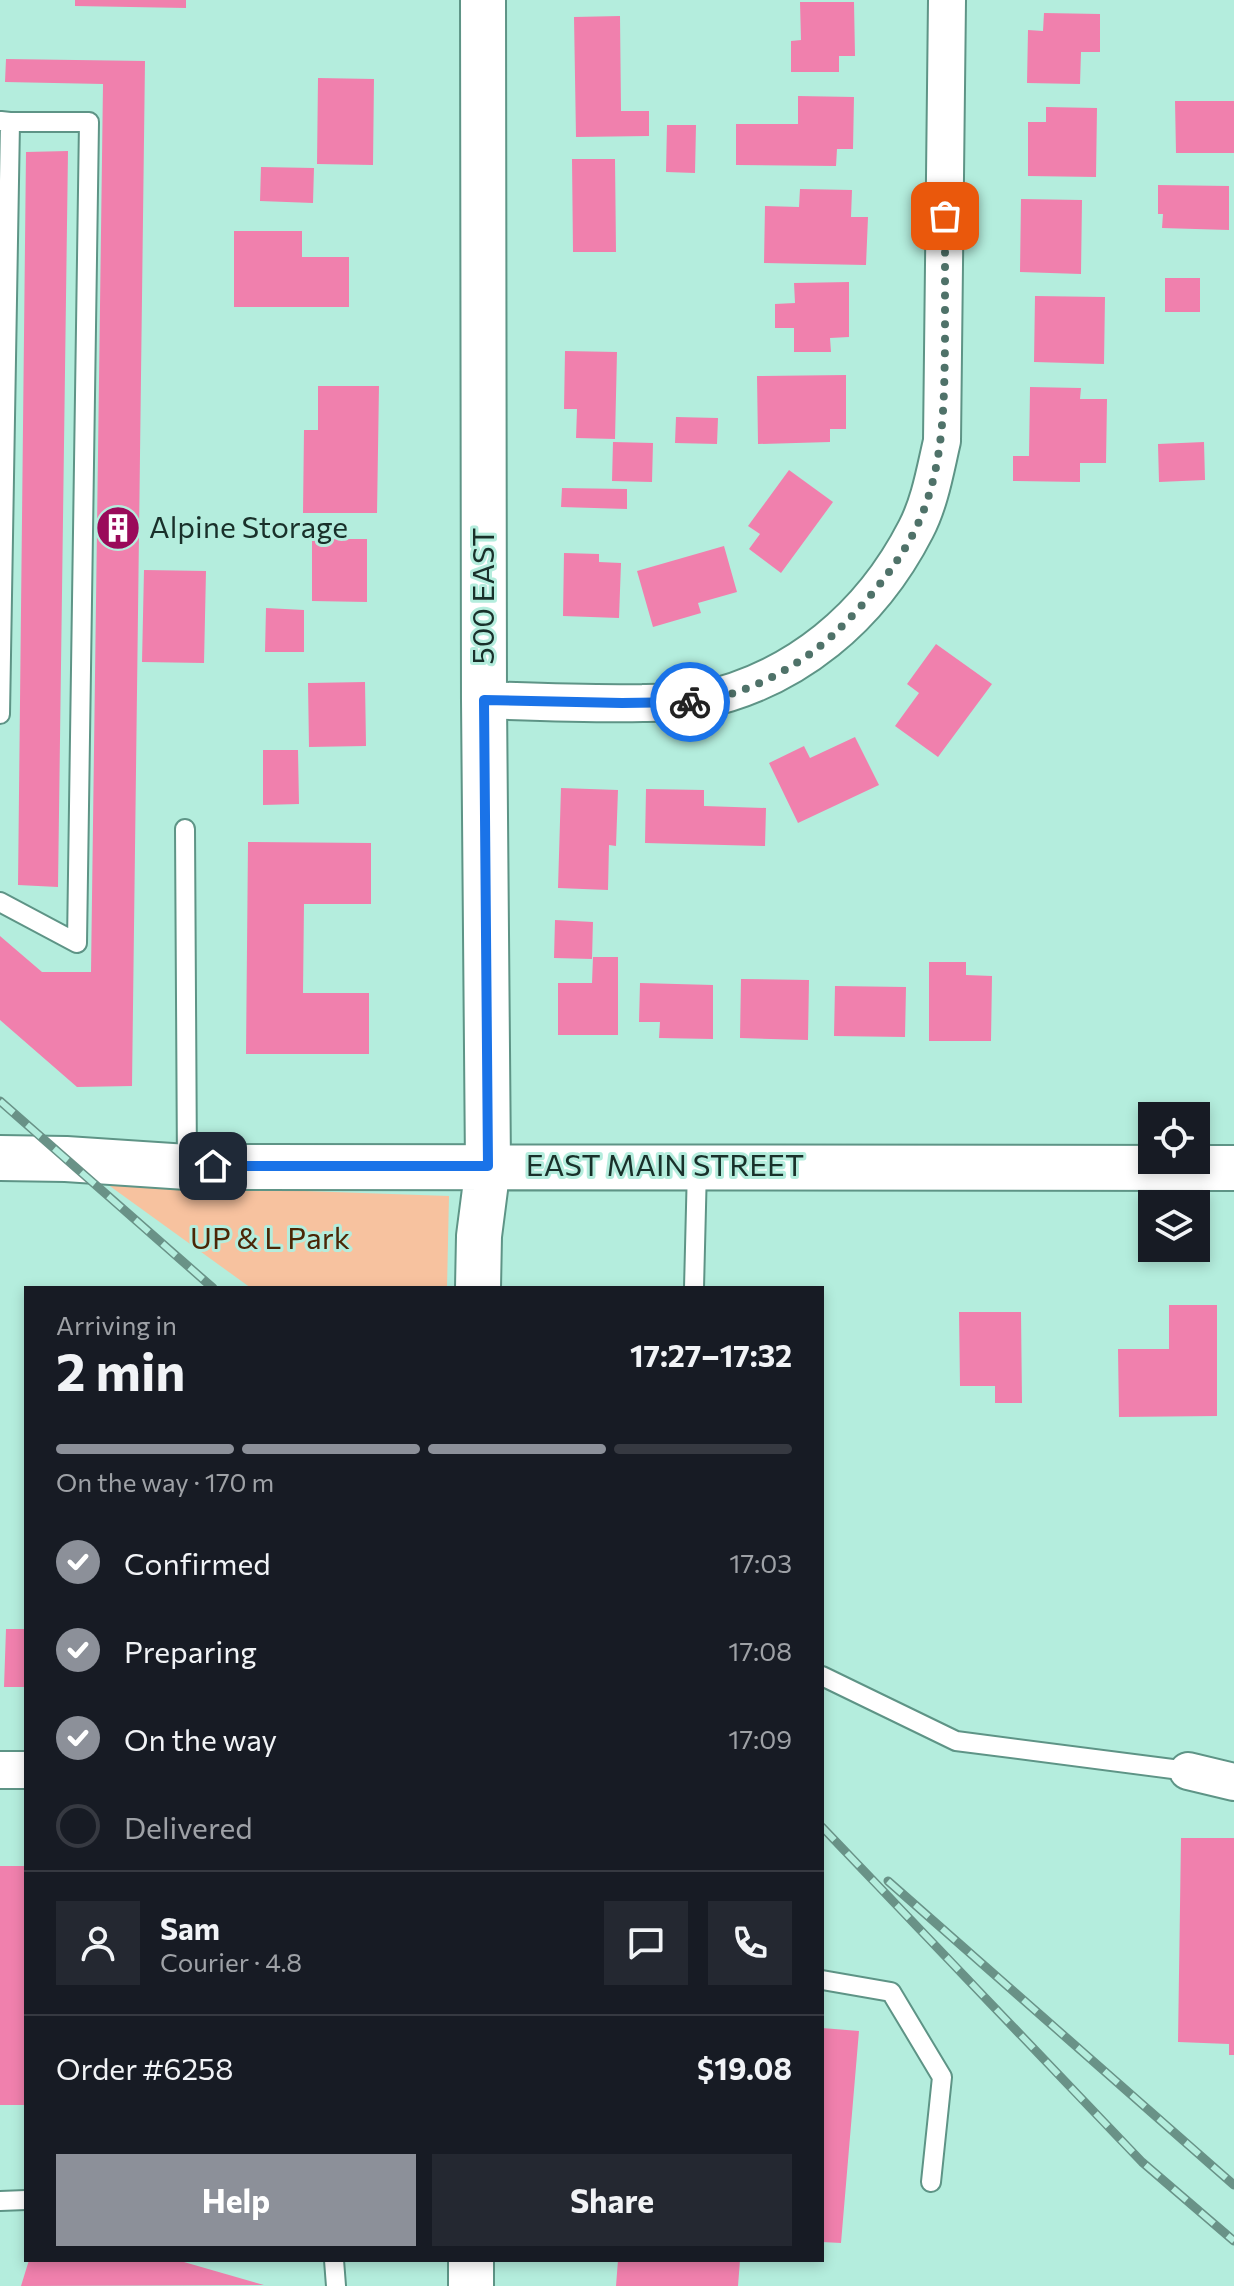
<!DOCTYPE html>
<meta charset="utf-8">
<style>
:root{--surface:#171b24;--page:#242831;--text:#f1f3f6;--muted:#9ea1a6;--line:#363941;--accent:#8c9099}
body{margin:0;font-family:Commissioner,sans-serif;background:var(--page);color:var(--text);height:100vh;display:flex;flex-direction:column;font-size:30px;white-space:nowrap}
*{box-sizing:border-box;margin:0}
p{font-size:26px;color:var(--muted)}
.icon{flex:none;width:44px;height:44px;fill:none;stroke:currentColor;stroke-width:2;stroke-linecap:round;stroke-linejoin:round}
.map{position:relative;flex:1;overflow:hidden}
.side{position:absolute;left:24px;top:1286px;width:800px;height:976px;display:flex;flex-direction:column;background:var(--surface);border-radius:0px;box-shadow:0 4px 12px #0003}
.side>*{flex:none}
.fabs{position:absolute;left:1138px;top:1102px;display:grid;gap:16px}
.fabs a{display:grid;place-items:center;width:72px;height:72px;border-radius:0px;background:var(--surface);box-shadow:0 4px 12px #0003;font-size:40px}
.pin{position:absolute;display:grid;place-items:center;width:68px;height:68px;color:#fff;margin:-34px;border-radius:16px;box-shadow:0 4px 12px #0006}
.courier{position:absolute;display:grid;place-items:center;width:80px;height:80px;margin:-40px;border:6px solid #1a73e8;border-radius:50%;background:#fff;color:#222;box-shadow:0 2px 10px #0007}
.head em{font-style:normal;font-weight:700}
.head div{display:flex;flex-direction:column-reverse}
.head{display:flex;align-items:center;justify-content:space-between;height:136px;padding:0 32px}
h1{font-size:52px;font-weight:700;line-height:60px}
.bar{display:grid;grid-template-columns:repeat(4,1fr);gap:12px 8px;align-content:center;height:96px;padding:0 32px}
.bar i{height:10px;border-radius:6px;background:var(--line)}
.bar .current{background:var(--accent)}
.bar p{grid-column:span 4}
.line{display:flex;align-items:center;gap:20px;padding:0 32px;border-top:2px solid var(--line)}
.line div{flex:1}
.round{display:grid;place-items:center;flex:none;width:84px;height:84px;border-radius:0px;background:var(--page)}
ol{padding:0 32px;list-style:none}
li{display:flex;align-items:center;gap:24px;height:88px}
li p{margin-inline-start:auto}
li .icon{padding:8px;border-radius:50%;background:var(--accent);color:#fff;stroke-width:4}
li:last-child{color:var(--muted)}
li i{width:44px;height:44px;border:4px solid var(--line);border-radius:50%}
.button{display:flex;gap:16px;margin-top:auto;padding:16px 32px}
.button a{flex:1;height:92px;border-radius:0px;background:var(--accent);color:#fff;font-size:32px;font-weight:700;line-height:92px;text-align:center}
.button a+a{background:var(--page);color:var(--text)}
.map>svg:first-child{display:block}
.green{fill:#f7c29f}
.building{fill:#f080ad}
.lines{fill:none;stroke-linecap:round;stroke-linejoin:round}
.lane-casing{stroke:#5e9486;stroke-width:22}
.street-casing{stroke:#5e9486;stroke-width:40}
.secondary-casing{stroke:#5e9486;stroke-width:48}
.lane{stroke:#fff;stroke-width:18}
.street{stroke:#fff;stroke-width:36}
.secondary{stroke:#fff;stroke-width:44}
.rail-casing{stroke:#699287;stroke-width:9}
.rail{stroke:#b4eddd;stroke-width:6;stroke-dasharray:18;stroke-linecap:butt}
.done{stroke:#4f7269;stroke-width:8;stroke-dasharray:0 14.4}
.route{stroke:#1a73e8;stroke-width:10}
.labels{text-anchor:middle;stroke-width:6;stroke-linejoin:round;paint-order:stroke}
.poi-label{font-size:30px;fill:#19302a;stroke:#b4eddd;text-anchor:start}
.street-label{font-size:30px;fill:#19302a;stroke:#b4eddd}
.park-label{font-size:30px;fill:#4b2606;stroke:#b4eddd}
</style>
<div class="map">
<svg width="1234" height="2286" viewBox="0 0 1234 2286">
<rect width="100%" height="100%" fill="#b4eddd"/>
<path class="green" d="M107 1184 449 1196 447 1288H251Z"/>
<path class="building" d="M75 0H186V8L75 6Z
M800 2H854L855 56H839V72H791V41L801 40Z
M1044 13 1100 14V52H1081L1080 84 1027 83 1028 30 1043 31Z
M620 16 621 111H649V136L576 137 574 17Z
M6 59 145 61 132 1086 77 1087 0 1020V936L42 972H91L103 84 5 82Z
M318 78 374 79 373 165 317 164Z
M798 96 854 97 853 149H837L836 166 736 165V124H798Z
M1175 101H1234V153H1176Z
M1046 107 1097 108 1096 177 1028 176V122H1046Z
M667 125H696L695 173 666 172Z
M68 151 58 887 18 885 26 152Z
M572 159H615L616 252H573Z
M261 167 314 168 313 203 260 201Z
M1158 185 1229 186V230L1162 228 1163 214H1158Z
M800 189 852 190 851 217H868L866 265 764 263 765 206 799 207Z
M1021 199 1082 200 1081 274 1020 272Z
M234 231H302V257H349V307H234Z
M1165 278H1200V312H1165Z
M849 282V337L830 338 831 352H794V328H775V304L795 303 794 283Z
M1035 296 1105 297 1104 364 1034 362Z
M565 351 617 352 615 439 576 438 577 409H564Z
M846 375V429H830V442L758 444 757 376Z
M318 386H379L377 513H303L304 430H318Z
M1030 387 1081 388 1080 399H1107L1106 463H1080V482L1013 481V456H1029Z
M676 417 718 418 717 444 675 443Z
M613 442 653 443 652 482 612 481Z
M1204 442 1205 480 1159 482 1158 444Z
M789 470 833 502 781 573 749 549 760 534 748 526Z
M562 488 627 489V509L561 507Z
M312 539H367V602L312 601Z
M724 546 737 592 698 603 701 613 653 627 637 571Z
M564 553 599 554V562L621 563 619 618 563 616Z
M144 570 206 571 204 663 142 662Z
M266 608 304 610V652H265Z
M936 644 992 684 938 757 895 726 919 693 907 684Z
M365 682 366 746 309 747 308 683Z
M855 737 879 785 798 823 769 763 804 746 810 758Z
M263 750H298L299 804 263 805Z
M561 788 618 790 616 846 609 845 608 890 558 888Z
M646 789 704 790V806L766 808 765 846 645 843Z
M248 842 371 843V904H304L303 993H369V1054H246Z
M555 920 593 922 592 959 554 958Z
M593 957H618V1035H558V983H592Z
M929 962H966V975L992 976 991 1041H929Z
M741 979 809 980 808 1040 740 1038Z
M640 983 713 985V1039L659 1038 660 1022H639Z
M835 986 906 987 905 1037 834 1036Z
M1169 1305H1217V1416L1119 1417 1118 1349H1169Z
M959 1312H1021L1022 1403H995V1386H960Z
M6 1629H26V1687H4Z
M1181 1838H1234V2055H1229V2044L1178 2042Z
M0 1866H26V2105H0Z
M822 2028 859 2031 841 2243 822 2242Z
M29 2260H177L264 2285 21 2286Z
M618 2260H740L738 2286H616Z"/>
<g class="lines">
<g class="lane-casing">
<path id="lane" d="M0 714 10 122 1 121
M185 829 187 1167
M0 902 77 943 89 122H10
M694 1288 697 1167
M822 1676 956 1741 1188 1771
M822 1980 891 1992 942 2077 931 2182
M0 2201 26 2200
M334 2260 336 2286"/>
</g>
<g class="street-casing">
<path id="street" d="M484 700C537 702 590 704 643 703 661 702 681 704 698 701 795 681 871 617 916 529 930 502 935 471 942 441L947 0
M0 1770H26
M1188 1771 1234 1782"/>
</g>
<g class="secondary-casing">
<path id="secondary" d="M0 1158 66 1159 187 1167 1234 1168
M478 1288 479 1236 488 1166 484 700 483 0
M471 2286V2260"/>
</g>
<use href="#lane" class="lane"/>
<use href="#street" class="street"/>
<use href="#secondary" class="secondary"/>
<g class="rail-casing">
<path id="rail" d="M0 1101 213 1288
M822 1827 1142 2162 1234 2241
M888 1881 1234 2185"/>
</g>
<use href="#rail" class="rail"/>
</g>
<g class="lines">
<path class="done" d="M690 702C739 699 800 667 835 633 866 603 897 567 916 528 944 470 944 407 945 344 945 301 945 259 945 216"/>
<path class="route" d="M213 1166H488L484 700 622 703 690 702"/>
</g>
<defs>
<g id="building-disc" transform="scale(2.3)"><circle r="9.5" fill="#9a0a5a" stroke="#b4eddd"/><path d="M-4-6H4V6H1V3H-1V6H-4ZM-2.5-4.3h1.7v1.8h-1.7ZM.8-4.3h1.7v1.8H.8ZM-2.5-1h1.7V.8h-1.7ZM.8-1h1.7V.8H.8Z" fill="#fff"/></g>
</defs>
<g fill-rule="evenodd">
<use href="#building-disc" x="118" y="528"/>
</g>
<g class="labels">
<g class="poi-label">
<text x="149" y="538">Alpine Storage</text>
</g>
<g class="street-label">
<text transform="translate(484 596) rotate(-90)" y="10">500 EAST</text>
<text x="665" y="1176">EAST MAIN STREET</text>
</g>
<g class="park-label">
<text x="270" y="1249">UP &amp; L Park</text>
</g>
</g>
</svg>
<div class="fabs">
<a><svg class="icon" aria-label="locate" viewBox="0 0 24 24"><circle cx="12" cy="12" r="6"/><path d="M12 2v4M12 18v4M2 12h4M18 12h4"/></svg></a>
<a><svg class="icon" aria-label="layers" viewBox="0 0 24 24"><path d="M12 4l9 5-9 5-9-5zM3 14l9 5 9-5"/></svg></a>
</div>
<div class="pin" style="left:945px;top:216px;background:#ea580c"><svg class="icon" aria-label="bag" viewBox="0 0 24 24"><path d="M5 8h14l-1 12H6zM9 8a3 3 0 0 1 6 0"/></svg></div>
<div class="pin" style="left:213px;top:1166px;background:#1f2937"><svg class="icon" aria-label="home" viewBox="0 0 24 24"><path d="M3 11l9-7 9 7M6 9v11h12V9"/></svg></div>
<div class="courier" style="left:690px;top:702px"><svg class="icon" aria-label="bike" viewBox="0 0 24 24"><circle cx="6" cy="16" r="4"/><circle cx="18" cy="16" r="4"/><path d="M6 16l4-8h5l3 8M10 8l3 8H6M13 5h3"/></svg></div>
<section class="side">
<div class="head"><div><h1>2 min</h1><p>Arriving in</p></div><em>17:27–17:32</em></div>
<div class="bar"><i class="current"></i><i class="current"></i><i class="current"></i><i></i><p>On the way · 170 m</p></div>
<ol>
<li><svg class="icon" aria-label="check" viewBox="0 0 24 24"><path d="M5 12l5 5 9-10"/></svg>Confirmed<p>17:03</p></li>
<li><svg class="icon" aria-label="check" viewBox="0 0 24 24"><path d="M5 12l5 5 9-10"/></svg>Preparing<p>17:08</p></li>
<li><svg class="icon" aria-label="check" viewBox="0 0 24 24"><path d="M5 12l5 5 9-10"/></svg>On the way<p>17:09</p></li>
<li><i></i>Delivered</li>
</ol>
<div class="line" style="height:144px"><a class="round"><svg class="icon" aria-label="person" viewBox="0 0 24 24"><circle cx="12" cy="8" r="4"/><path d="M4 21q1-7 8-7t8 7"/></svg></a><div><b>Sam</b><p>Courier · 4.8</p></div><a class="round"><svg class="icon" aria-label="chat" viewBox="0 0 24 24"><path d="M4 5h16v11H9l-5 4z"/></svg></a><a class="round"><svg class="icon" aria-label="phone" viewBox="0 0 24 24"><path d="M5 4h4l2 5-3 2q2 4 5 5l2-3 5 2v4C11 20 4 13 5 4z"/></svg></a></div>
<div class="line" style="height:104px"><div>Order #6258</div><b>$19.08</b></div>
<div class="button"><a>Help</a><a>Share</a></div>
</section>
</div>
